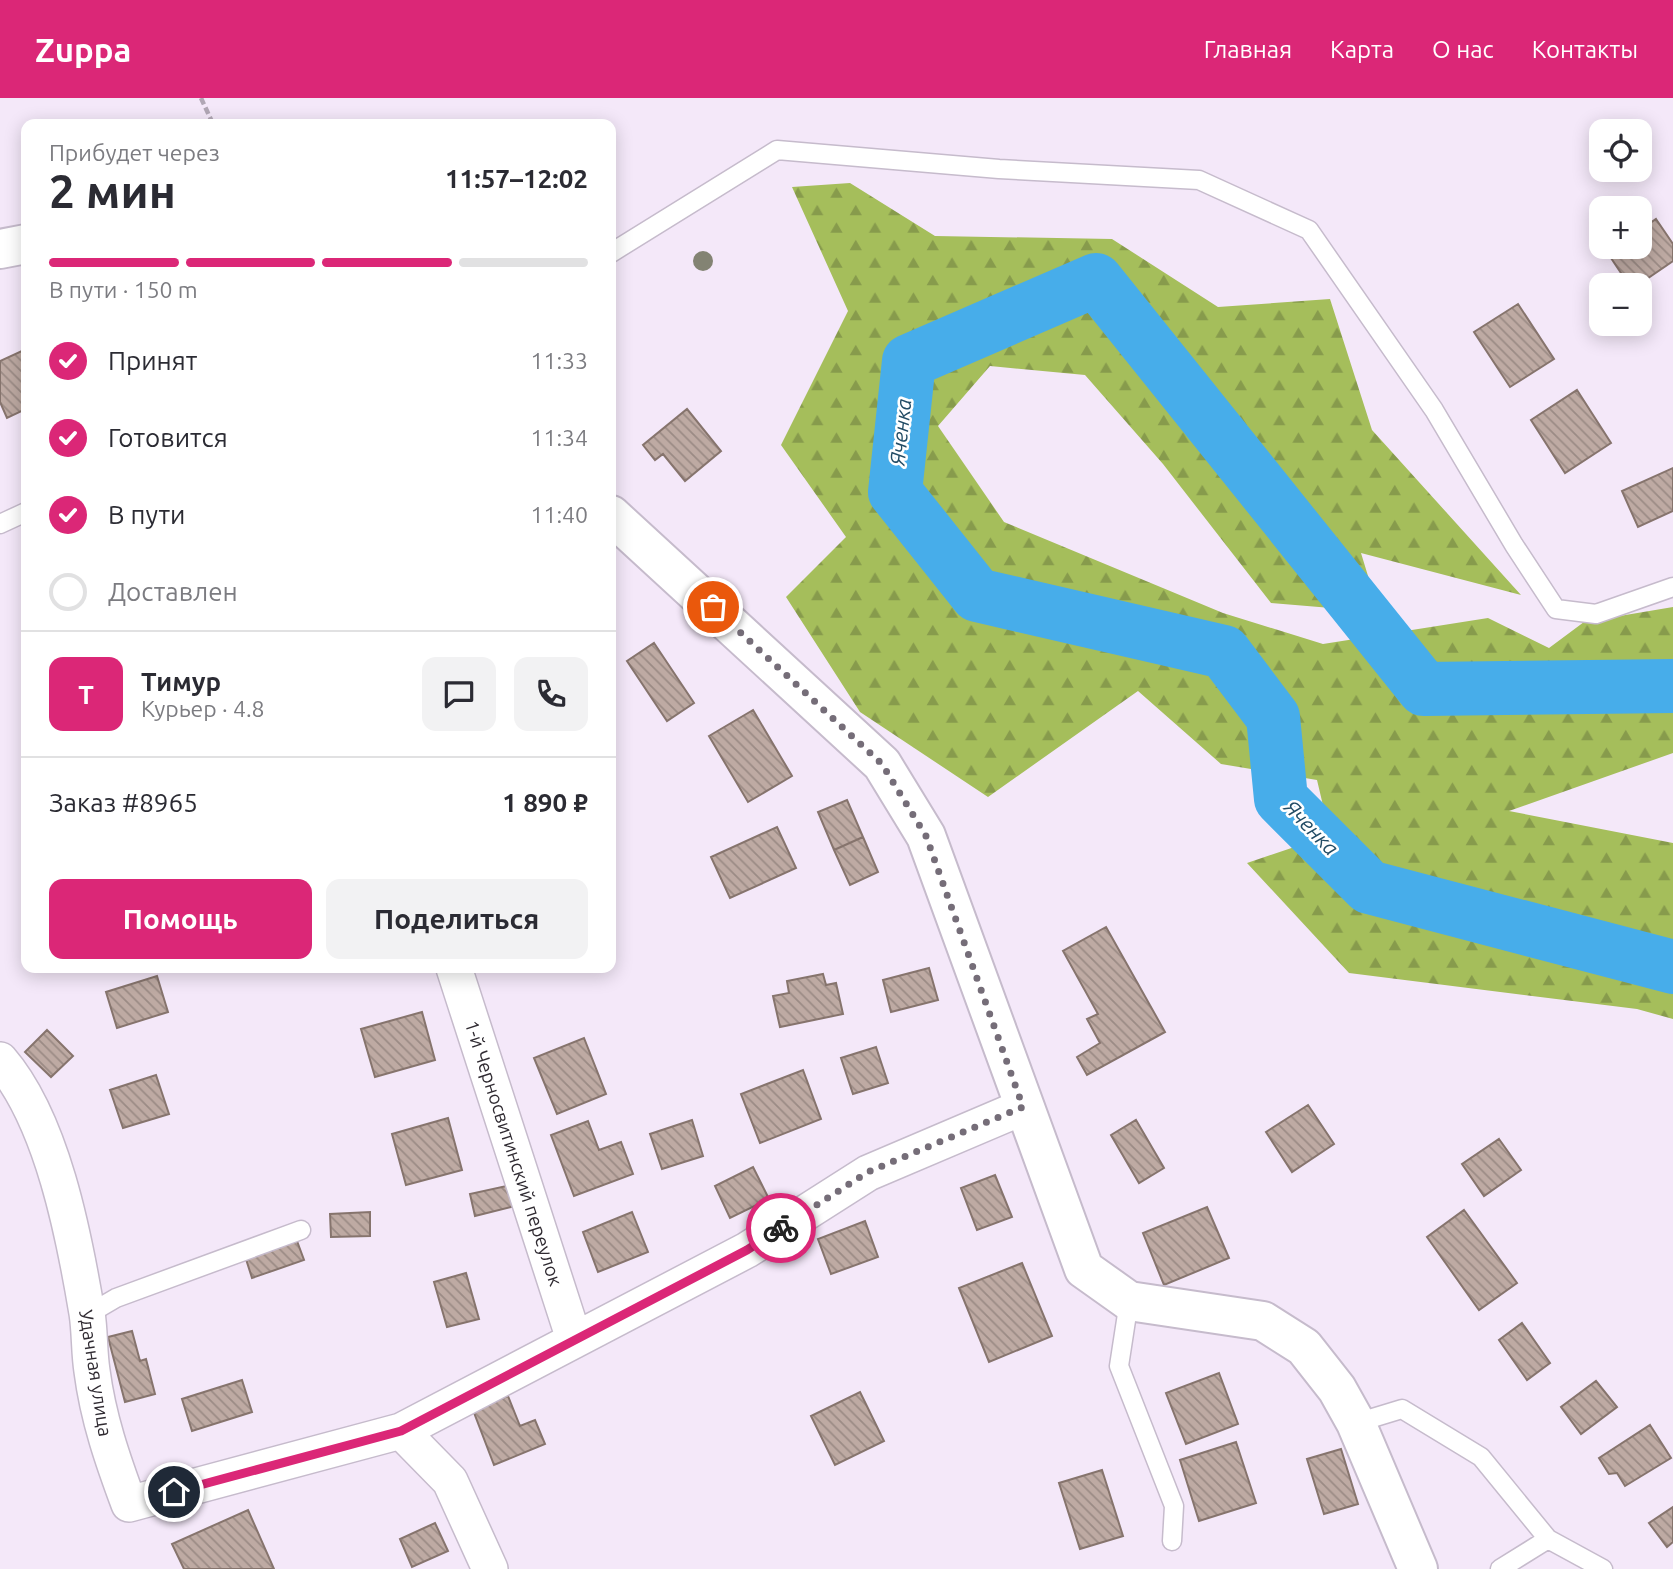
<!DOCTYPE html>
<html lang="ru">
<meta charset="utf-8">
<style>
:root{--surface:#fff;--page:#f2f2f3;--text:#2b2b33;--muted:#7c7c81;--line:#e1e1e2;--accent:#db2777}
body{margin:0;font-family:Ubuntu,sans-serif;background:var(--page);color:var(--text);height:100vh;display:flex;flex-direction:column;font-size:26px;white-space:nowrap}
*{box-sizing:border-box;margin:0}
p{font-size:23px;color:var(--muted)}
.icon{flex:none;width:38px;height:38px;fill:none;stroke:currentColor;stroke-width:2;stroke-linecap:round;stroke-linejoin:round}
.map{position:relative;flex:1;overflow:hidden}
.drawer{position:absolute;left:21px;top:21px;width:595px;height:854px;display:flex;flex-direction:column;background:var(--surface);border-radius:14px;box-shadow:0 4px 18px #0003}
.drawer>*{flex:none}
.controls{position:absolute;left:1589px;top:21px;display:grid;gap:14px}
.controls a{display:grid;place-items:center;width:63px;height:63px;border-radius:14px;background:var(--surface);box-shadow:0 4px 18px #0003;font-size:35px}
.pin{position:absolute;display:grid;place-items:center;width:60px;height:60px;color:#fff;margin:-30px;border:4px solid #fff;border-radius:50%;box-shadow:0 2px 7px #0007}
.courier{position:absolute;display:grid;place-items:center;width:70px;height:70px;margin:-35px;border:5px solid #db2777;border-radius:50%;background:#fff;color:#222;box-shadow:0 2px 9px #0007}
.summary em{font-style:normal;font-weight:700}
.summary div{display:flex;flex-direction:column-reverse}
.summary{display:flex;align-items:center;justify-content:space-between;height:119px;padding:0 28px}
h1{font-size:46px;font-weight:700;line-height:52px}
.bar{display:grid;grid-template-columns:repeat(4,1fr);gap:10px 7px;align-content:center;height:84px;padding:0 28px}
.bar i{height:9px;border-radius:5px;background:var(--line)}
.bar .active{background:var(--accent)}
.bar p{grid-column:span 4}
.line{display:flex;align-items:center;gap:18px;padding:0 28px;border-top:2px solid var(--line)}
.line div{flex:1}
.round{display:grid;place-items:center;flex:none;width:74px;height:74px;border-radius:14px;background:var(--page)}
ol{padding:0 28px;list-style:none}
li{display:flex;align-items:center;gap:21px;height:77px}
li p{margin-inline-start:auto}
li .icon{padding:7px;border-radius:50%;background:var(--accent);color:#fff;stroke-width:4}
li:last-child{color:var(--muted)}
li i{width:38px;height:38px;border:4px solid var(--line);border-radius:50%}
.primary-button{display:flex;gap:14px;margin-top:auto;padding:14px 28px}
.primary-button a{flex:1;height:80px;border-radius:14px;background:var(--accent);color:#fff;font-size:28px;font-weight:700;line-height:80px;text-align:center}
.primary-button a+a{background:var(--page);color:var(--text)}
header{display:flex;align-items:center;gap:42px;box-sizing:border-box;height:98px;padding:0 35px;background:var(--accent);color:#fff}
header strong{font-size:33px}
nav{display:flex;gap:38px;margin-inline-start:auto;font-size:24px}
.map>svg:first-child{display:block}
.forest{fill:url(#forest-firs)}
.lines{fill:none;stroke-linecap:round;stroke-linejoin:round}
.river{stroke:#47adea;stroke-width:54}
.building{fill:url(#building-back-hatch);stroke:#86746d;stroke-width:2}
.service-casing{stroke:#c6bbcc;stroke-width:21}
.minor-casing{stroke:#c6bbcc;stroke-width:38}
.tertiary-casing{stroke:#c6bbcc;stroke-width:42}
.path{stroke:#b1a7b5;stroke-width:4.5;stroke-dasharray:7 3.5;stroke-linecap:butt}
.service{stroke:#fff;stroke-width:18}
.minor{stroke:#fff;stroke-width:35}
.tertiary{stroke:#fff;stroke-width:38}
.tree{fill:#838373}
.done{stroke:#756d78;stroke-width:7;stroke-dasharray:0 12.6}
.route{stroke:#db2777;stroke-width:9}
.labels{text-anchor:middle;stroke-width:5;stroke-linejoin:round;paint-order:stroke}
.street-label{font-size:19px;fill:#302b32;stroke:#fff}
.water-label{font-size:21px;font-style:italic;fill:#224c65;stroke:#fff}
</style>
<header>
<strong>Zuppa</strong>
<nav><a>Главная</a><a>Карта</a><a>О нас</a><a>Контакты</a></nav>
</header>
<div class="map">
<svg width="1673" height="1471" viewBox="0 0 1673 1471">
<defs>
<pattern id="forest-firs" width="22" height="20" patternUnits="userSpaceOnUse" patternTransform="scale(1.75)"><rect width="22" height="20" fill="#a5be5b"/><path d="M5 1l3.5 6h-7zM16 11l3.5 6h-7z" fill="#879b4c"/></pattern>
<pattern id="building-back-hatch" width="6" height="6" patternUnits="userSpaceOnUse" patternTransform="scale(1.75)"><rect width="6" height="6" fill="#beaaa3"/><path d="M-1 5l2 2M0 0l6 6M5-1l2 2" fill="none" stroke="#9b8b85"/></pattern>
</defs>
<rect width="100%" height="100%" fill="#f4e8f9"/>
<path class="forest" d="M850 85 935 138 1112 141 1218 209 1330 201 1372 332 1521 497 1361 455 1379 514 1271 505 1163 366 1085 277 990 268 938 328 1004 424 1223 515 1323 546 1488 520 1549 550 1584 524 1673 509V655L1509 713 1673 745V921L1637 911 1349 875 1247 765 1330 737 1317 682 1221 666 1138 593 988 699 860 614 786 499 846 439 781 347 848 213 792 89Z"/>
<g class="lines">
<path class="river" d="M1673 588 1424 591 1096 182 909 263 895 394 977 497 1224 554 1273 619 1281 701 1369 789 1673 869"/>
</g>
<path class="building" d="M1656 121 1673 146V163L1638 187H1629L1607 154 1615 149H1640V132Z
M1518 206 1554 261 1510 289 1474 234Z
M24 252 26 311 7 320 0 304V263Z
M1577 292 1611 345 1565 375 1531 322Z
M687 311 721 353 685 383 663 356 655 362 643 347Z
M1673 370V413L1638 429 1622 393Z
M654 545 694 605 667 623 627 563Z
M753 612 792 678 748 704 709 638Z
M847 702 863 739 834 752 818 714Z
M777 729 796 770 730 800 711 759Z
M863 739 878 774 850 787 834 752Z
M1106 829 1165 934 1087 977 1077 959 1100 945 1087 921 1098 916 1063 853Z
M929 870 938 902 891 914 883 882Z
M823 876 826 887 836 885 843 916 780 929 773 898 789 895 787 883Z
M157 878 168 914 117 930 106 894Z
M422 914 435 962 375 979 361 931Z
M47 932 73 958 51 979 25 954Z
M584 940 606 996 557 1016 534 960Z
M876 949 888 985 853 996 841 960Z
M803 972 821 1021 760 1045 741 996Z
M156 977 169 1016 123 1030 110 992Z
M1308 1007 1334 1046 1292 1074 1266 1034Z
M448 1020 462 1072 406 1087 392 1036Z
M692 1022 703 1058 662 1071 650 1036Z
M1136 1022 1164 1070 1139 1085 1111 1037Z
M588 1023 599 1052 621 1044 633 1076 574 1098 551 1037Z
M1499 1041 1521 1072 1484 1098 1462 1066Z
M753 1069 769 1101 730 1120 715 1088Z
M995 1077 1012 1119 977 1132 961 1090Z
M511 1087 515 1108 475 1118 470 1096Z
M1207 1109 1229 1160 1164 1187 1143 1135Z
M1464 1112 1517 1185 1479 1212 1427 1139Z
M370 1114V1138L331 1139 330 1116Z
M632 1114 648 1154 598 1174 583 1134Z
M865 1123 878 1159 831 1176 818 1141Z
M297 1143 304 1162 252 1180 246 1161Z
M1022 1165 1052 1238 989 1264 959 1190Z
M466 1175 479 1221 447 1229 434 1184Z
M1522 1225 1550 1265 1527 1282 1499 1242Z
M132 1233 140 1263 146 1261 155 1296 125 1304 108 1239Z
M1219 1275 1238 1326 1186 1346 1166 1295Z
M242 1282 252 1314 192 1333 182 1301Z
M1596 1283 1617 1309 1581 1336 1561 1309Z
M860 1294 884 1343 835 1367 811 1318Z
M508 1298 520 1328 535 1322 545 1346 494 1367 473 1312Z
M1650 1327 1671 1360 1625 1388 1617 1375 1609 1376 1599 1360Z
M1236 1344 1256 1405 1199 1423 1180 1362Z
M1341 1351 1358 1406 1324 1416 1307 1361Z
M1102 1372 1123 1438 1080 1451 1059 1385Z
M1673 1409V1444L1667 1449 1649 1425Z
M248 1412 274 1471H184L172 1446Z
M435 1425 448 1453 412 1469 400 1441Z"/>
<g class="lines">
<g class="service-casing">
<path id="service" d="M611 155 777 52 999 71 1199 82 1309 132 1434 312 1514 447 1556 511 1596 516 1673 489
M0 426 26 414
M1129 1203 1119 1268 1174 1408 1172 1443
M87 1217 116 1200 301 1132
M1356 1325 1402 1311 1481 1359 1548 1441 1603 1471
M1500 1471 1548 1441"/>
</g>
<g class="minor-casing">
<path id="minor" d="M454 870 574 1241
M0 962C52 1022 74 1137 87 1215 90 1234 89 1254 92 1273 98 1320 113 1363 129 1406L401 1333 450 1383 490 1471
M401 1333 747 1152 868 1075 1023 1009"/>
</g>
<g class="tertiary-casing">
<path id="tertiary" d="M0 151 26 146
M611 417 882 666 926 738 1084 1171 1129 1203 1263 1223 1304 1249 1337 1291 1356 1325 1418 1471"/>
</g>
<path class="path" d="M201 0 213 26"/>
<use href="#service" class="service"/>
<use href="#minor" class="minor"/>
<use href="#tertiary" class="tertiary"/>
</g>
<circle class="tree" cx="703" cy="163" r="10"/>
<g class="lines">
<path class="done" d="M713 509 882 666 926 738 1023 1009 868 1074 781 1130"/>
<path class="route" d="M174 1394 401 1333 747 1152 781 1130"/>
</g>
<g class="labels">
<g class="street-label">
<text transform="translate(514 1055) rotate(72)" y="7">1-й Черносвитинский переулок</text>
<text transform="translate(96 1275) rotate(81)" y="7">Удачная улица</text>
</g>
<g class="water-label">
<text transform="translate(901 334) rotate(-84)" y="7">Яченка</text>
<text transform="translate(1311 730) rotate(46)" y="7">Яченка</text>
</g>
</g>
</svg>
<div class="controls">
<a><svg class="icon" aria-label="locate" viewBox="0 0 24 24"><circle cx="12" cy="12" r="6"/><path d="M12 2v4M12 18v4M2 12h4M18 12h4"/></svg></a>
<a>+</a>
<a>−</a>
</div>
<div class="pin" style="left:713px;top:509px;background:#ea580c"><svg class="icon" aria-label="bag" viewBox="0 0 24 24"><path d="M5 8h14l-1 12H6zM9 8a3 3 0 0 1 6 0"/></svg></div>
<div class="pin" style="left:174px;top:1394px;background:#1f2937"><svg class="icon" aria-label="home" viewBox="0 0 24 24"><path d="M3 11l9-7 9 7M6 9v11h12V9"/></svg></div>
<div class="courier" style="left:781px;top:1130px"><svg class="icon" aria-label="bike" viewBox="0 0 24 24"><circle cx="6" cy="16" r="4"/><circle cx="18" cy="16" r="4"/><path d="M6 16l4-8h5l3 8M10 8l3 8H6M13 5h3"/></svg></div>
<section class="drawer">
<div class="summary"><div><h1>2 мин</h1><p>Прибудет через</p></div><em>11:57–12:02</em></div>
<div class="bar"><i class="active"></i><i class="active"></i><i class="active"></i><i></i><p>В пути · 150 m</p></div>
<ol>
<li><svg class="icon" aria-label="check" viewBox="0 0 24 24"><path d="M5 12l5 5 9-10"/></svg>Принят<p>11:33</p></li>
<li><svg class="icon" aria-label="check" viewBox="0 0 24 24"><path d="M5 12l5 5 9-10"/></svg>Готовится<p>11:34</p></li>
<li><svg class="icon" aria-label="check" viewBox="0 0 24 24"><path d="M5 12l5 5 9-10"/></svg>В пути<p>11:40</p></li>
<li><i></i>Доставлен</li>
</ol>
<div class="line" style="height:126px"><b class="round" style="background:var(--accent);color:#fff">Т</b><div><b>Тимур</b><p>Курьер · 4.8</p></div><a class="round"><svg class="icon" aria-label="chat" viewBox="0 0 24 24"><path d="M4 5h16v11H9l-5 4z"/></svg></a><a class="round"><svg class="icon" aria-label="phone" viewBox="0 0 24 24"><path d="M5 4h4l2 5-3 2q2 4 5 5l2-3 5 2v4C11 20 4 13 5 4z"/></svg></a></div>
<div class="line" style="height:91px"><div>Заказ #8965</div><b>1 890 ₽</b></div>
<div class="primary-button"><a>Помощь</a><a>Поделиться</a></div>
</section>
</div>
